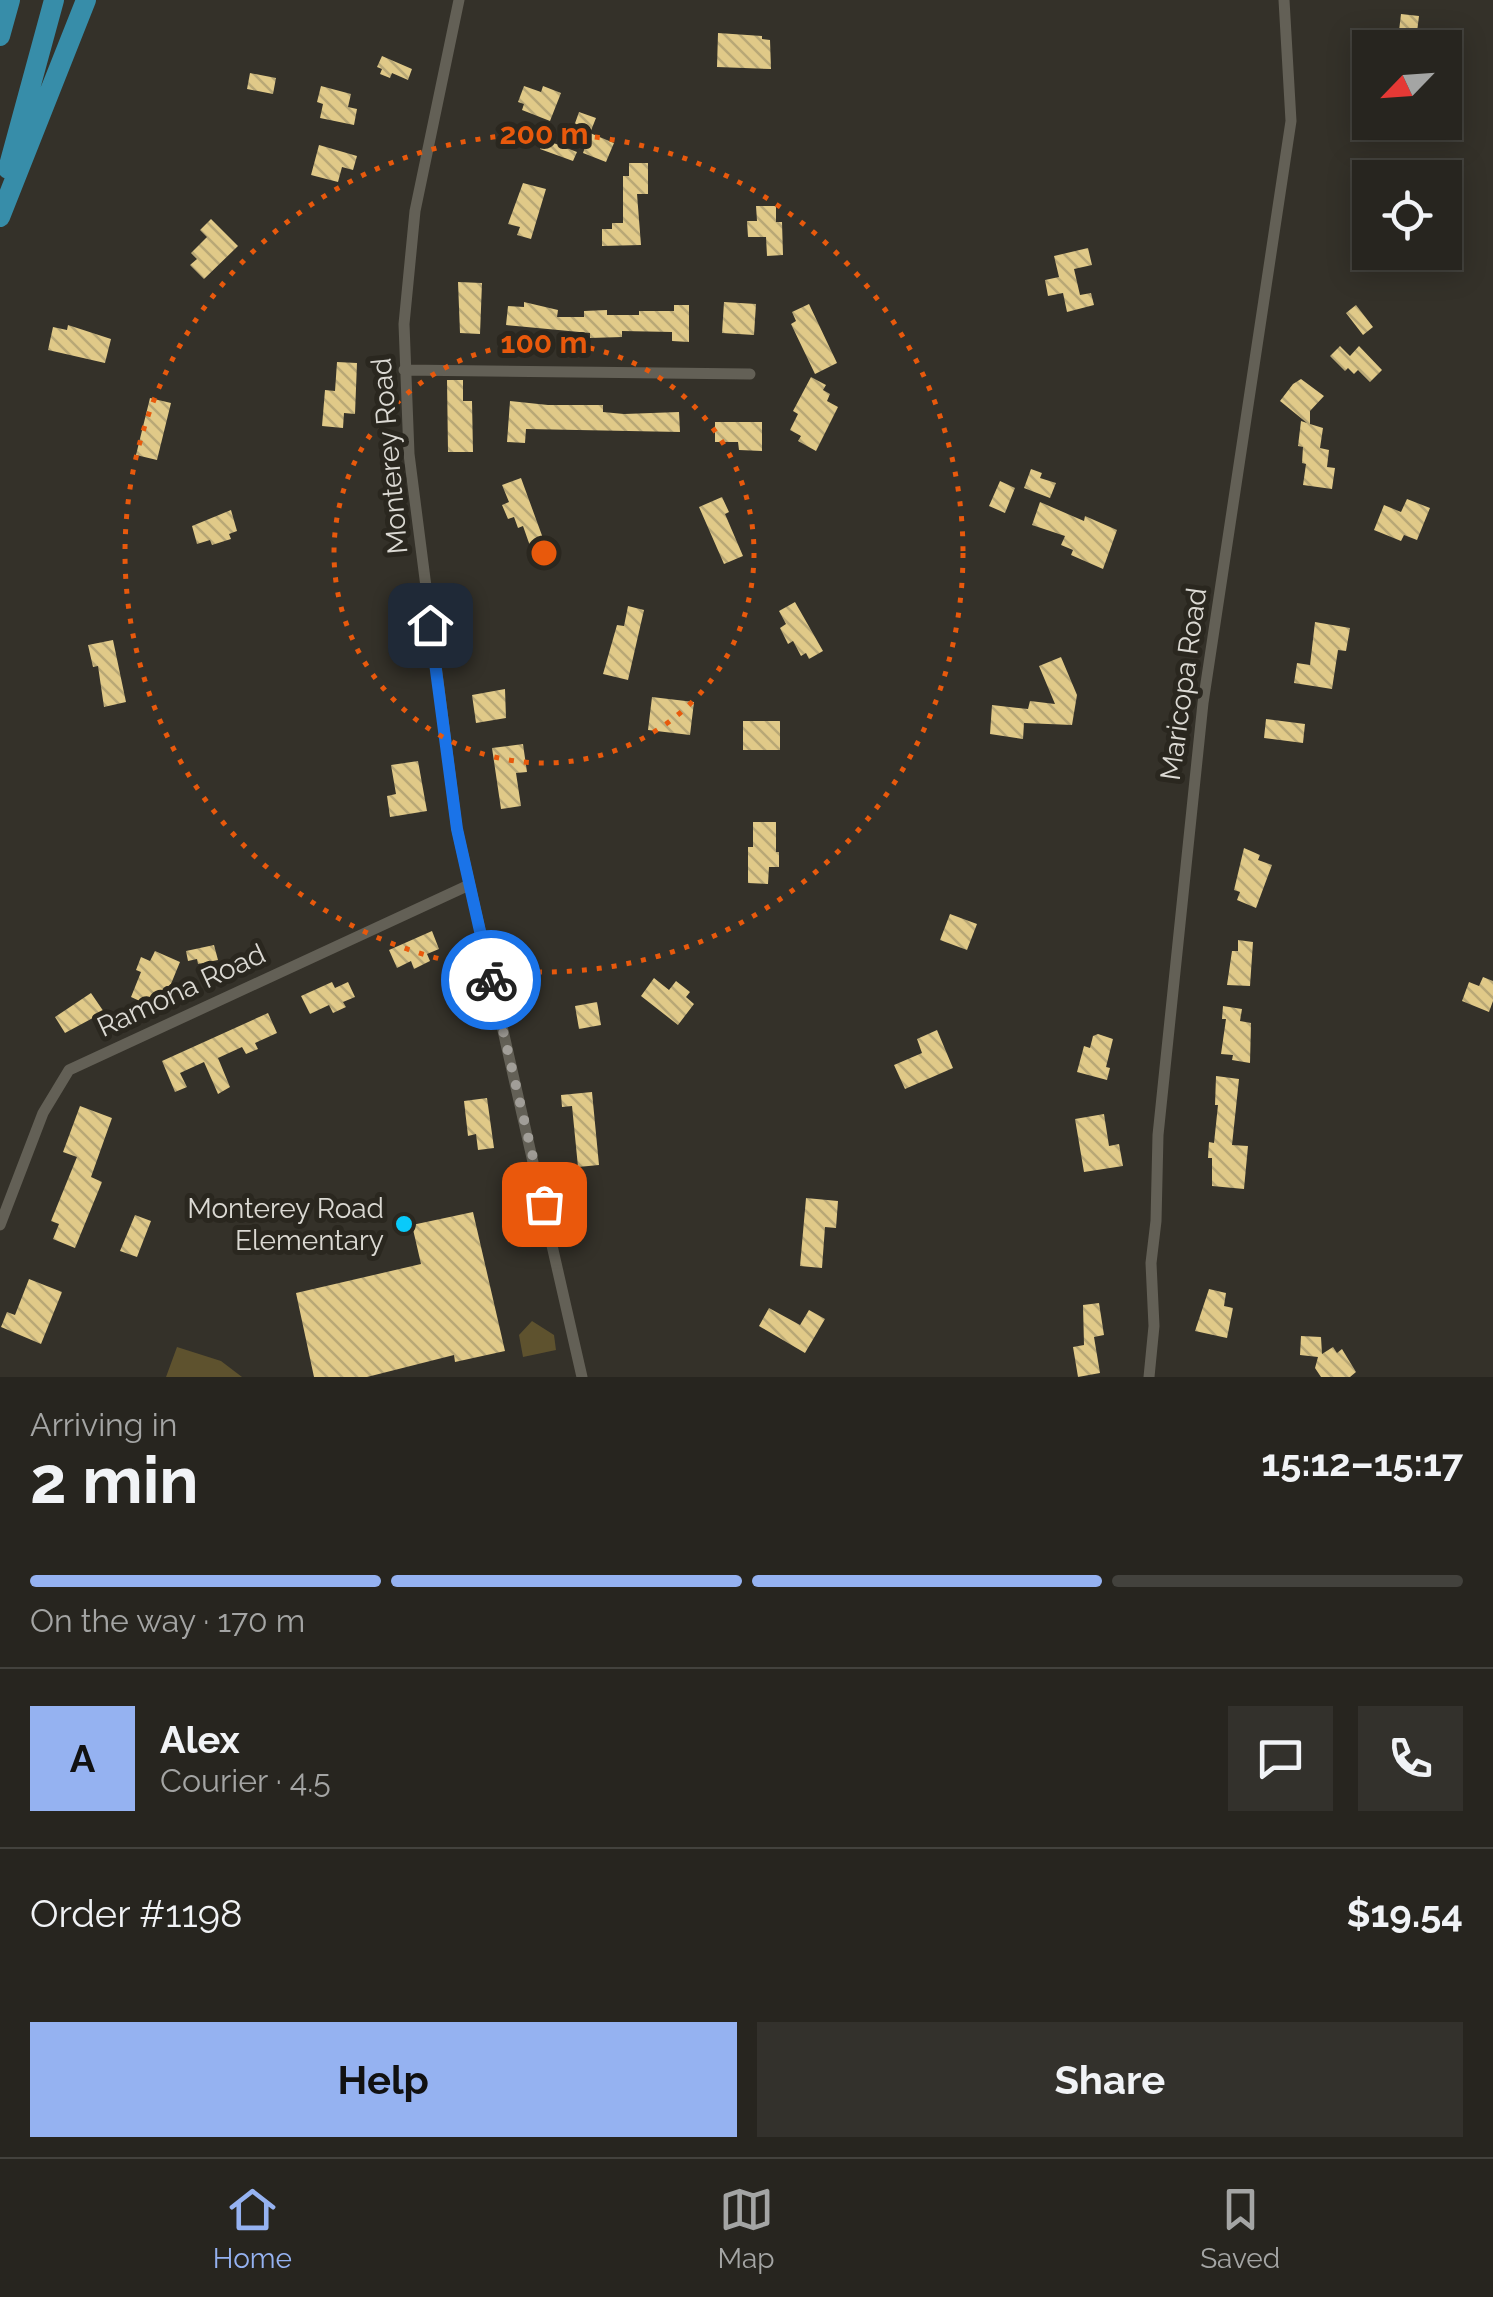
<!DOCTYPE html>
<meta charset="utf-8">
<style>
:root{--surface:#27251f;--page:#33312c;--text:#f1f3f6;--muted:#a4a5a4;--line:#43423d;--accent:#95b2f1}
body{margin:0;font-family:Raleway,sans-serif;background:var(--page);color:var(--text);height:100vh;display:flex;flex-direction:column;font-size:38px;white-space:nowrap}
*{box-sizing:border-box;margin:0}
p{font-size:32px;color:var(--muted)}
.icon{flex:none;width:55px;height:55px;fill:none;stroke:currentColor;stroke-width:2;stroke-linecap:round;stroke-linejoin:round}
.map{position:relative;height:1377px;overflow:hidden}
.drawer{display:flex;flex-direction:column;background:var(--surface);flex:1}
.drawer>*{flex:none}
.needle{width:65px;rotate:245deg}
.buttons{position:absolute;left:1352px;top:30px;display:grid;gap:20px}
.buttons a{display:grid;place-items:center;width:110px;height:110px;border-radius:0px;background:var(--surface);box-shadow:0 5px 25px #0003,0 0 0 2px var(--line);font-size:50px}
.pin{position:absolute;display:grid;place-items:center;width:85px;height:85px;color:#fff;margin:-42px;border-radius:20px;box-shadow:0 5px 15px #0006}
.courier{position:absolute;display:grid;place-items:center;width:100px;height:100px;margin:-50px;border:8px solid #1a73e8;border-radius:50%;background:#fff;color:#222;box-shadow:0 2px 12px #0007}
.headline em{font-style:normal;font-weight:700}
.headline div{display:flex;flex-direction:column-reverse}
.headline{display:flex;align-items:center;justify-content:space-between;height:170px;padding:0 30px}
h1{font-size:65px;font-weight:700;line-height:75px}
.bar{display:grid;grid-template-columns:repeat(4,1fr);gap:15px 10px;align-content:center;height:120px;padding:0 30px}
.bar i{height:12px;border-radius:8px;background:var(--line)}
.bar .on{background:var(--accent)}
.bar p{grid-column:span 4}
.line{display:flex;align-items:center;gap:25px;padding:0 30px;border-top:2px solid var(--line)}
.line div{flex:1}
.round{display:grid;place-items:center;flex:none;width:105px;height:105px;border-radius:0px;background:var(--page)}
.button{display:flex;gap:20px;margin-top:auto;padding:20px 30px}
.button a{flex:1;height:115px;border-radius:0px;background:var(--accent);color:#111;font-size:40px;font-weight:700;line-height:115px;text-align:center}
.button a+a{background:var(--page);color:var(--text)}
.menu{display:flex;justify-content:space-around;align-items:center;height:140px;border-top:2px solid var(--line);background:var(--surface);font-size:28px;color:var(--muted)}
.menu a{display:grid;justify-items:center;gap:5px}
.menu .on{color:var(--accent)}
.map>svg:first-child{display:block}
.green{fill:#5e522e}
.building{fill:url(#building-back-hatch)}
.lines{fill:none;stroke-linecap:round;stroke-linejoin:round}
.minor{stroke:#636056;stroke-width:11}
.motorway{stroke:#378da9;stroke-width:20}
.done{stroke:#a19e98;stroke-width:10;stroke-dasharray:0 18}
.route{stroke:#1a73e8;stroke-width:12}
.ring{fill:none;stroke:#e8590c;stroke-width:5;stroke-dasharray:5 10}
.poi-dot{fill:#09cafa;stroke:#2a271f;stroke-width:4}
.labels{text-anchor:middle;stroke-width:10;stroke-linejoin:round;paint-order:stroke}
.street-label{font-size:28px;fill:#dbd9d3;stroke:#2a271f}
.poi-label{font-size:28px;fill:#dbd9d3;stroke:#2a271f;text-anchor:end}
.centre{fill:#e8590c;stroke:#2a271f;stroke-width:5}
.ring-label{font-size:30px;text-anchor:middle;font-weight:bold;fill:#e8590c;stroke:#2a271f;stroke-width:10;stroke-linejoin:round;paint-order:stroke}
</style>
<div class="map">
<svg width="1493" height="1377" viewBox="0 0 1493 1377">
<defs>
<pattern id="building-back-hatch" width="6" height="6" patternUnits="userSpaceOnUse" patternTransform="scale(2.5)"><rect width="6" height="6" fill="#e0c988"/><path d="M-1 5l2 2M0 0l6 6M5-1l2 2" fill="none" stroke="#b8a776"/></pattern>
</defs>
<rect width="100%" height="100%" fill="#343129"/>
<path class="green" d="M532 1321 554 1335 556 1350 523 1357 519 1335Z
M177 1347 221 1361 242 1377H166Z"/>
<path class="building" d="M1401 14 1419 16 1415 48H1397Z
M718 33 762 36V39L770 40 771 69 717 67Z
M382 56 412 69 408 80 392 73 390 78 380 74 382 69 377 67Z
M250 73 276 78 273 94 247 89Z
M321 86 351 94 348 107 357 109 354 125 320 118 323 104 317 102Z
M524 86 541 92 543 86 561 93 550 121 522 110 524 104 518 102Z
M579 112 596 118 590 133 614 143 606 162 583 153 589 135 573 129Z
M543 139 577 152 573 161 540 149Z
M319 145 357 156 353 170 342 167 338 182 311 175Z
M629 163H648V194H637L641 245 602 246V229H612V223H623V176H629Z
M523 183 546 189 531 239 517 235 520 227 508 224Z
M756 206H776V222H782L783 255 767 256 766 237H748L747 221H757Z
M211 219 238 246 204 279 190 265 197 259 191 253 207 237 200 230Z
M1088 248 1092 265 1074 269 1080 295 1091 293 1094 305 1067 312 1063 293 1048 296 1045 280 1059 277 1054 256Z
M458 282 482 283 480 334 460 333Z
M524 302 558 310 557 317H584V311L607 310V315H639V311H674V305H689V342L672 341V332L622 331V337L590 338V333L506 325 508 306 524 307Z
M724 302 756 304 754 335 722 333Z
M809 304 837 363 815 374 791 324 796 321 792 312Z
M1356 305 1373 327 1363 335 1346 313Z
M68 325 111 339 105 363 48 350 53 327 67 330Z
M1340 346 1350 356 1359 346 1382 370 1370 382 1358 370 1354 374 1348 368 1345 371 1330 356Z
M337 362 357 363 355 414 344 413 343 428 322 426 325 390 335 391Z
M811 377 826 385 823 390 830 394 827 401 838 407 816 451 798 441 801 436 790 430 798 414 793 411Z
M1301 379 1324 396 1310 411V424L1323 428 1320 448 1329 450 1327 467 1335 468 1332 489 1303 485 1306 464 1302 463 1303 447 1298 446 1301 421 1307 423 1280 401 1293 384Z
M447 380H463V401H472L473 452H448Z
M150 398 171 403 157 460 136 455Z
M510 401 548 405H603V412L624 414 679 412 680 432 526 429 525 443 507 442Z
M715 422H762V451L739 450 738 442H715Z
M1031 469 1042 473 1040 478 1056 483 1050 498 1024 488Z
M521 478 544 541 530 546 523 526 518 528 514 517 508 519 502 505 509 502 502 485Z
M1000 481 1015 488 1005 513 989 506Z
M722 497 729 512 725 514 743 556 724 564 699 507Z
M1407 499 1430 508 1417 540 1404 535 1401 541 1374 530 1384 505 1401 512Z
M1040 502 1084 521 1085 516 1117 530 1103 569 1071 555 1073 550 1061 545 1065 536 1032 525Z
M231 510 237 531 229 534 231 539 212 545 210 540 197 544 192 526Z
M795 602 823 651 809 659 806 653 801 656 793 641 788 644 780 628 786 624 779 611Z
M628 606 644 610 628 680 603 674 617 625 624 626Z
M1315 622 1350 628 1346 651 1338 650 1332 689 1294 683 1297 663 1310 665Z
M113 640 126 702 104 707 98 666 93 667 88 645Z
M1061 657 1077 695 1072 725 1024 723 1023 739 990 734 992 705 1028 709 1030 701 1055 704 1039 666Z
M505 689 506 718 476 723 472 695Z
M652 697 694 702 690 735 648 730Z
M1266 719 1305 724 1303 743 1264 738Z
M743 721H780V750H743Z
M523 744 527 772 516 773 521 806 501 809 492 748Z
M418 761 427 811 390 817 387 796 396 794 391 765Z
M753 822H776V852H779V867H769L768 884 748 883V847H753Z
M1244 848 1260 855 1258 860 1272 865 1256 908 1237 900 1240 892 1234 890Z
M950 914 977 924 967 950 940 940Z
M432 931 439 949 427 954 430 961 414 969 411 961 397 968 389 950Z
M1238 940 1253 942 1250 986 1227 985 1232 951H1238Z
M214 945 218 960 198 964 197 959 188 961 186 951Z
M155 951 180 962 166 996 161 993 155 1008 131 997 141 972 136 970 141 957 150 961Z
M1483 977 1493 981V1001L1489 1012 1462 1001 1469 982 1479 986Z
M654 978 669 990 676 981 690 992 686 997 694 1004 678 1025 641 996Z
M332 982 335 988 348 982 355 997 343 1002 346 1007 333 1013 329 1005 310 1014 301 996Z
M91 993 104 1012 65 1033 55 1017Z
M597 1002 601 1025 579 1029 575 1006Z
M1223 1006 1242 1009 1240 1021 1251 1023 1250 1063 1232 1060 1233 1055 1221 1054 1226 1019H1222Z
M268 1013 277 1033 255 1043 258 1049 246 1054 242 1047 218 1058 230 1087 218 1094 204 1062 180 1073 187 1087 175 1092 162 1061Z
M937 1030 953 1068 905 1089 894 1065 922 1053 917 1039Z
M1098 1034 1113 1039 1106 1067 1110 1068 1107 1080 1077 1072 1084 1046 1090 1048 1093 1036Z
M1216 1076 1239 1079 1232 1145 1248 1146 1244 1189 1212 1186V1158H1208L1209 1142 1214 1143 1218 1105H1215Z
M592 1092 599 1165 578 1167 572 1106 562 1107 561 1095Z
M487 1098 494 1148 478 1150 476 1134 468 1136 464 1101Z
M80 1106 112 1118 91 1177 102 1182 75 1248 53 1239 59 1224 51 1221 77 1157 63 1152Z
M1104 1114 1109 1146 1119 1144 1123 1166 1084 1172 1075 1119Z
M806 1198 838 1201 836 1228 825 1227 822 1268 800 1266Z
M473 1212 505 1351 455 1362 454 1355 367 1377H314L296 1293 421 1264 412 1225Z
M135 1215 151 1221 137 1257 120 1251Z
M29 1279 62 1292 41 1344 1 1327 7 1312 15 1315Z
M1209 1289 1226 1293 1224 1306 1233 1308 1227 1338 1195 1331Z
M1099 1303 1104 1335 1094 1337 1100 1373 1078 1377 1073 1347 1084 1345 1083 1305Z
M769 1308 800 1325 809 1310 825 1319 805 1353 759 1326Z
M1301 1336 1321 1337 1322 1354 1333 1347 1337 1353 1342 1349 1356 1372 1350 1377H1321L1315 1368 1318 1357 1300 1355Z"/>
<g class="lines">
<path class="minor" d="M459 0 415 211 404 324 409 454 457 829 582 1377
M404 370 750 374
M0 1225 43 1113 69 1070 469 885
M1149 1377 1154 1326 1151 1263 1156 1221 1158 1135 1203 703 1291 121 1284 0"/>
<path class="motorway" d="M0 36 10 0
M8 169 54 0
M0 217 86 0"/>
</g>
<g class="lines">
<path class="done" d="M491 980 544 1204"/>
<path class="route" d="M430 625 457 829 491 980"/>
</g>
<g class="ring">
<circle cx="544" cy="553" r="210"/>
<circle cx="544" cy="553" r="419"/>
</g>
<circle class="poi-dot" cx="404" cy="1224" r="10"/>
<g class="labels">
<g class="street-label">
<text transform="translate(389 456) rotate(-95)" y="10">Monterey Road</text>
<text transform="translate(1183 684) rotate(-82)" y="10">Maricopa Road</text>
<text transform="translate(181 990) rotate(-25)" y="10">Ramona Road</text>
</g>
<g class="poi-label">
<text x="384" y="1218">Monterey Road<tspan x="384" dy="32">Elementary</tspan></text>
</g>
</g>
<circle cx="544" cy="553" r="15" class="centre"/>
<g class="ring-label">
<text x="544" y="144">200 m</text>
<text x="544" y="353">100 m</text>
</g>
</svg>
<div class="buttons">
<a><svg class="needle" viewBox="-14 -14 28 28"><path d="M0-13l5 13h-10z" fill="#e53935"/><path d="M0 13l5-13h-10z" fill="#a4a5a4"/></svg></a>
<a><svg class="icon" aria-label="locate" viewBox="0 0 24 24"><circle cx="12" cy="12" r="6"/><path d="M12 2v4M12 18v4M2 12h4M18 12h4"/></svg></a>
</div>
<div class="pin" style="left:544px;top:1204px;background:#ea580c"><svg class="icon" aria-label="bag" viewBox="0 0 24 24"><path d="M5 8h14l-1 12H6zM9 8a3 3 0 0 1 6 0"/></svg></div>
<div class="pin" style="left:430px;top:625px;background:#1f2937"><svg class="icon" aria-label="home" viewBox="0 0 24 24"><path d="M3 11l9-7 9 7M6 9v11h12V9"/></svg></div>
<div class="courier" style="left:491px;top:980px"><svg class="icon" aria-label="bike" viewBox="0 0 24 24"><circle cx="6" cy="16" r="4"/><circle cx="18" cy="16" r="4"/><path d="M6 16l4-8h5l3 8M10 8l3 8H6M13 5h3"/></svg></div>
</div>
<section class="drawer">
<div class="headline"><div><h1>2 min</h1><p>Arriving in</p></div><em>15:12–15:17</em></div>
<div class="bar"><i class="on"></i><i class="on"></i><i class="on"></i><i></i><p>On the way · 170 m</p></div>
<div class="line" style="height:180px"><b class="round" style="background:var(--accent);color:#111">A</b><div><b>Alex</b><p>Courier · 4.5</p></div><a class="round"><svg class="icon" aria-label="chat" viewBox="0 0 24 24"><path d="M4 5h16v11H9l-5 4z"/></svg></a><a class="round"><svg class="icon" aria-label="phone" viewBox="0 0 24 24"><path d="M5 4h4l2 5-3 2q2 4 5 5l2-3 5 2v4C11 20 4 13 5 4z"/></svg></a></div>
<div class="line" style="height:130px"><div>Order #1198</div><b>$19.54</b></div>
<div class="button"><a>Help</a><a>Share</a></div>
</section>
<nav class="menu">
<a class="on"><svg class="icon" aria-label="home" viewBox="0 0 24 24"><path d="M3 11l9-7 9 7M6 9v11h12V9"/></svg>Home</a>
<a><svg class="icon" aria-label="map" viewBox="0 0 24 24"><path d="M3 6l6-2 6 2 6-2v14l-6 2-6-2-6 2zM9 4v14M15 6v14"/></svg>Map</a>
<a><svg class="icon" aria-label="saved" viewBox="0 0 24 24"><path d="M7 4h10v16l-5-4-5 4z"/></svg>Saved</a>
</nav>
